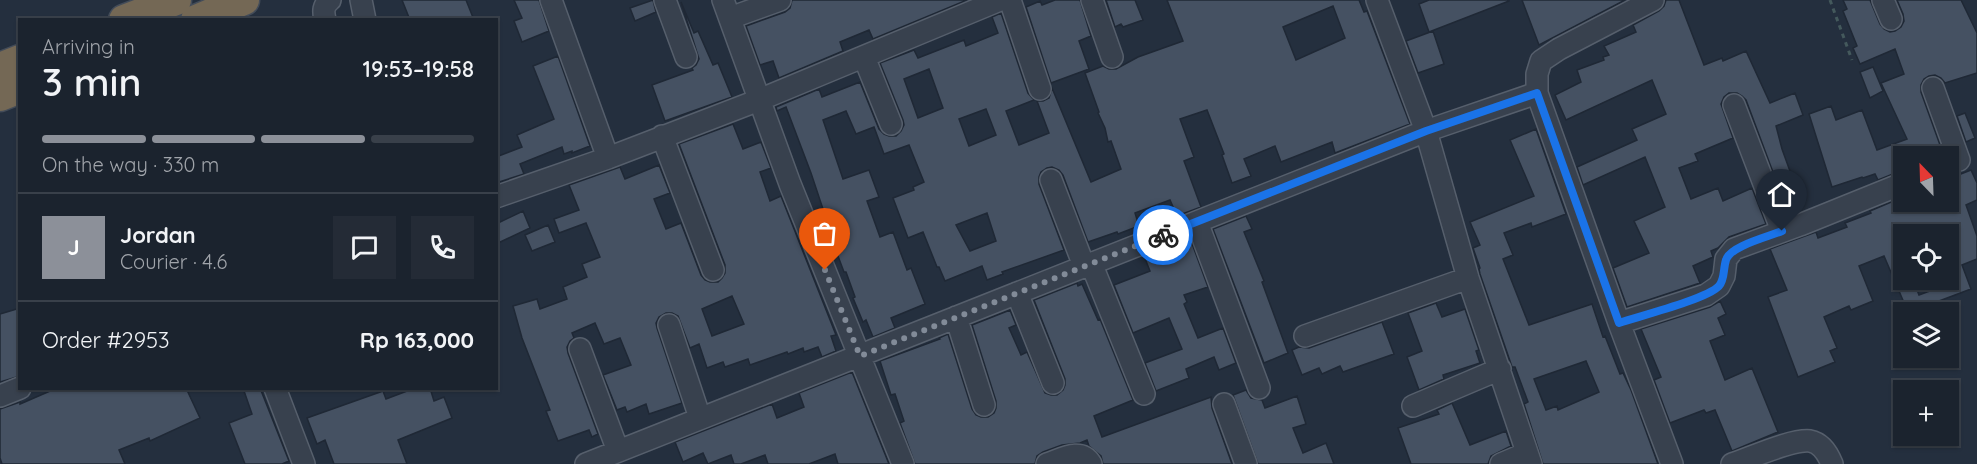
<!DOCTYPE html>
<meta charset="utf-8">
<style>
:root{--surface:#1b232e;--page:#242b36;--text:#f1f3f6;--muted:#a0a4aa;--line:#39404a;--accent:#8c9099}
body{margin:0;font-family:Quicksand,sans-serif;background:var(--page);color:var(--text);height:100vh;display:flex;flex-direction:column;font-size:22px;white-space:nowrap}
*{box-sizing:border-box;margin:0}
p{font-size:20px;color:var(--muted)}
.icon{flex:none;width:33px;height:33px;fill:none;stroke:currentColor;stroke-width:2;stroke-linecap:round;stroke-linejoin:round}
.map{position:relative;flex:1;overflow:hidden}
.drawer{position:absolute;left:18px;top:18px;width:480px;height:372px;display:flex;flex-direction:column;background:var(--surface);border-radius:0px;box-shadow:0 2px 4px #0004,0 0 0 2px var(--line)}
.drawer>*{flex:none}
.needle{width:39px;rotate:337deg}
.controls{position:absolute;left:1893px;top:146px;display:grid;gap:12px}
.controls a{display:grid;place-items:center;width:66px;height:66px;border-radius:0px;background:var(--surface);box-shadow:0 2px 4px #0004,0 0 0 2px var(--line);font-size:30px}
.pin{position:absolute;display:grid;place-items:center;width:51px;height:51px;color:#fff;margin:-62px -26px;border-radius:50% 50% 50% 0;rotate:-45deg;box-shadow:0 0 6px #0007}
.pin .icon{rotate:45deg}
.courier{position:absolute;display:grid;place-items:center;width:60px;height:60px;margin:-30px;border:4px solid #1a73e8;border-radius:50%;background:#fff;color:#222;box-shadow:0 2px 8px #0007}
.summary em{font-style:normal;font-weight:600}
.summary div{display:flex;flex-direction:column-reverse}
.summary{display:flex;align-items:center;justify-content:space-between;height:102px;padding:0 24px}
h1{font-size:39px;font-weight:600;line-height:45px}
.bar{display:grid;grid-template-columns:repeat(4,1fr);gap:9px 6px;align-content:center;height:72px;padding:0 24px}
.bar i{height:8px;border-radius:4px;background:var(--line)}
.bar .active{background:var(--accent)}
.bar p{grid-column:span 4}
.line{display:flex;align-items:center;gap:15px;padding:0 24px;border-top:2px solid var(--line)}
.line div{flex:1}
.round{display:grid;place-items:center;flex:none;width:63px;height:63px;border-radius:0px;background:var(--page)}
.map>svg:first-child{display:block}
.building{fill:#455162;stroke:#1f2835;stroke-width:1.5;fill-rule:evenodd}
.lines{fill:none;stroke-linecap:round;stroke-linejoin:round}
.minor-casing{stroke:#565f6c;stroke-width:24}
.highway-casing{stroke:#434c59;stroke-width:33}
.path{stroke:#44595c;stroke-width:3;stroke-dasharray:4.5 4.5;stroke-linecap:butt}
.minor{stroke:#38414e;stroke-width:21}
.highway{stroke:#746855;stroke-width:30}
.done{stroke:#828b98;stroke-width:6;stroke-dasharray:0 10.8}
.route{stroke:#1a73e8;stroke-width:8}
</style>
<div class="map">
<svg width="1977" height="464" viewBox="0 0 1977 464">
<rect width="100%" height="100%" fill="#242f3e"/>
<path class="building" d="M402 0H466L474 20H410Z
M514 0H539L549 31 522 42 514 21 522 18Z
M653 0 656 12 635 21 630 8Z
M792 0H967L873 39 869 30 840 42 843 51 779 78 773 61 760 65 746 26 785 12 790 8Z
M1055 0H1080L1091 36 1079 41 1089 69 1051 83 1026 7 1040 1 1042 5Z
M1106 0H1135L1143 20 1123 27 1121 24 1115 27Z
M1167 0H1359L1364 12 1367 11 1410 124 1335 153 1332 142 1281 162 1275 146 1244 159 1251 176 1232 183 1222 155 1224 154 1207 110 1180 119 1194 157 1184 161 1201 207 1177 216 1170 200 1135 213 1139 226 1118 234 1117 232 1088 242 1063 175 1059 170 1052 167 1047 168 1041 172 1039 177V184L1064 250 1002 272 1003 274 987 280 982 266 945 281 939 267H937L923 232 908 238 893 198 914 190 913 187 924 182 909 145 884 154 874 127 856 134 846 111 823 120 843 179 869 170 879 197 867 201 880 237 893 232 907 270 911 268 925 304 891 318 895 328 873 337 866 320 863 322 853 298 855 297 846 272H844L824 219 826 218 811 173 786 107 777 111 776 107 819 89 822 97 860 82 879 129 884 134 889 136H896L901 131 904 125 903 120 880 63 914 50 918 58 964 40 966 46 998 33 992 17 1001 13 1028 93 1034 100 1006 111 1019 145 1049 133 1037 101H1043L1049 98 1052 88 1091 182 1121 169 1111 141 1108 142 1105 128 1098 113 1099 112 1085 73 1103 66 1109 69H1116L1138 57 1183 41ZM1333 6 1345 38 1296 60 1283 27ZM929 69 943 108 918 118 904 79ZM986 109 996 135 969 146 959 119ZM987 213 996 241 970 251 956 225Z
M1429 0H1509V1L1429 32 1419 4Z
M1522 0H1625L1539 45Z
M1666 0H1679L1704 65 1722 58 1723 61 1746 51 1770 103 1795 93 1803 115 1776 126 1782 149 1795 185 1780 191 1746 100 1742 96 1737 93H1729L1724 97 1721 104 1733 138 1695 154 1698 161 1679 168 1691 199 1718 188 1723 201 1752 188 1766 224 1729 237 1718 248 1711 251 1713 257 1693 266 1700 283 1627 307 1613 268 1649 253 1634 221 1665 207 1645 157 1583 185 1577 167 1637 140 1632 129 1666 114 1652 80 1566 120 1555 95 1581 82 1577 70 1604 60 1603 57 1609 55 1604 46 1636 32 1633 25 1659 11 1664 6Z
M1843 0H1870L1880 24 1884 29 1890 32 1895 31 1901 27 1904 21 1903 14 1897 0H1961L1977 33V73L1945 83 1941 78 1935 75 1929 76 1924 79 1921 85V92L1944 156H1904V168L1893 174 1878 180 1875 174 1863 178 1862 177 1832 187 1809 114 1831 106 1836 120 1862 110 1877 150 1907 139 1881 83 1904 74 1895 49 1860 64 1853 48 1857 46 1843 11 1847 9Z
M681 2 694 33 698 31 713 65 718 63 732 97 665 121 652 85 693 70 692 68 696 65 699 59Z
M1433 31 1444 64 1418 73 1406 41Z
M558 56 590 146 572 153V151L564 154 562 147 520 164 524 174 496 183V157L522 147 517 135 554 119 533 66Z
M1873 67 1883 91 1870 98 1860 72Z
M1965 113 1975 138 1966 142 1957 116Z
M733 124 743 149 761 142 771 168 760 172 770 201 781 196 836 335 831 336 836 351 822 357 818 347 804 352 803 348 788 354 787 352 750 365 748 359 725 367 723 362 707 368 699 344 690 348 678 316 672 313H666L659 317 656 323 657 328 682 403 649 414 646 404 627 412 625 407 617 410 603 375 631 365 620 338 604 344 595 323 572 333 574 338 570 341 567 347 568 353 598 434 592 437 589 430 558 441 546 411 550 410 522 338 513 306 537 299 540 309 567 299 563 287 587 277 582 264 600 257 586 223 559 233 554 219 579 210 569 185 620 167 625 179 659 165 670 193 654 199 666 229 681 223 701 275 705 280 710 282H718L722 278 725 273V265L679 144ZM732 296 744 324 712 336 702 309Z
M1536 129 1566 214 1532 227 1531 223 1504 233 1513 255 1503 259 1529 325 1592 304 1603 337 1605 336 1620 374 1623 373 1631 390 1658 464H1543L1524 404 1528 402 1515 367H1512L1510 361 1480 274 1479 269 1480 268 1473 248 1480 245 1470 222 1534 196 1510 140ZM1586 361 1599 392 1558 410 1557 406 1546 410 1534 379Z
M1948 167 1951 170 1961 174 1971 170 1977 183V200L1966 205 1977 236V259L1962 265 1971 289 1939 301 1942 312H1908L1884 256 1859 266 1873 301 1851 310 1849 306 1824 317 1837 348 1830 351 1835 362 1798 377 1768 297 1787 290 1770 249 1816 232 1818 238 1847 227 1845 223 1871 213 1870 211 1903 197 1904 201H1948ZM1904 234H1948V280L1942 283 1943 286 1919 295 1913 279H1904Z
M523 211 530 228 496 244V224Z
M1246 216 1252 229 1244 232 1264 281 1262 282 1288 353 1264 363 1213 229Z
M548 225 555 242 532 251 525 235Z
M1190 238 1208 287 1184 295 1187 302 1184 304 1198 338 1223 328 1236 363 1219 370 1214 357 1186 369 1189 378 1156 391 1145 363 1182 349 1169 318 1133 333 1114 285 1150 271 1144 256Z
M1077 283 1078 286 1082 284 1098 320 1100 319 1133 400 1094 416 1102 437 1211 397 1212 408 1232 464H1103L1101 456 1089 446 1087 440 1080 443 1062 445 1043 452 1037 456 1035 464H915L900 423 904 421 895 394 891 395 880 361 940 339 939 338 948 334 972 409 976 415 981 417H988L994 413 996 408V401L972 325 1010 310 1016 325 1009 328 1021 355 1027 352 1045 393 1051 395H1057L1063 390 1065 385V379L1034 300Z
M1720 301 1726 314 1718 318 1725 335 1710 341 1725 380 1752 368 1778 432 1732 451 1715 410 1706 413 1704 410 1670 423 1654 380 1661 377 1641 329 1710 307Z
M1436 303 1442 317 1465 309 1479 350 1476 351 1480 363 1443 375 1444 379 1419 390 1407 357 1422 351 1408 313Z
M20 308V376L0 382V314Z
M1382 322 1394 354 1343 372 1340 366 1322 374 1319 368 1302 375 1292 350 1299 347 1309 348Z
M852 372 889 464H838L835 454 809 464H768L765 455 741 464H734L731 455 708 464 703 453 683 462 675 442 772 404 777 418 804 407 799 393Z
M57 388H186L200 418 150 441 149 438 119 450 125 464H2L0 458V409L20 402V404Z
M243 388H260L289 461 282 464H245L229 423 252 414Z
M415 388H430L434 401 444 397 452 418 398 440 407 464H334L325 440 317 444 307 418 383 391 386 399Z
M1246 390 1251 398 1262 400 1265 408 1297 396 1306 424 1293 428 1303 453 1326 443 1334 464H1258L1233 395Z
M1452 403 1470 445 1506 431 1511 446 1491 456 1488 464H1411L1398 428 1439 414 1437 410Z"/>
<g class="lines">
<g class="minor-casing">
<path id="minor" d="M361 0 365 20
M551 0 608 158
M665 0 686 57
M723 0 790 184 903 464
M1010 0 1040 89
M1092 0 1112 57
M1377 0 1426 131 1468 278 1531 464
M1883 0 1891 19
M730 18 780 0
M325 20C323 11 323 6 330 0
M864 57 891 124
M1933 88 1959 160
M1734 105 1782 231
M662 136 713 270
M1051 180 1084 266
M496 197 608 158 759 100 1000 0
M1197 222 1259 388
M1091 263 1144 394
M1017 293 1053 383
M956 317 984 405
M1619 323 1537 93V74L1541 61 1559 49 1653 0
M669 325 700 418
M1305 336 1468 278
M580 349 618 451
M275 388 304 464
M0 396 20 388
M1224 404 1246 464
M1413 406 1500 369
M586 464 1426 131 1537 93
M1047 464C1062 459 1081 447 1091 464
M1501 464 1527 453
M1672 464 1619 323 1706 295 1719 286 1724 276 1726 259 1734 249 1800 225 1904 183
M1732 464C1751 458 1791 439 1810 441 1821 443 1828 454 1832 464"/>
</g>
<g class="highway-casing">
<path id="highway" d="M124 20 176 0
M196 20 244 0
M0 68 20 60
M0 96 20 88"/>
</g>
<path class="path" d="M1830 0 1852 60"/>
<use href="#minor" class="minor"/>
<use href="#highway" class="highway"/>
</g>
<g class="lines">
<path class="done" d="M825 270 860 356 1163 235"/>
<path class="route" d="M1163 235 1426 131 1537 93 1619 323C1640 316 1707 299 1719 286 1725 279 1723 269 1726 260 1730 246 1768 237 1782 231"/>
</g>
</svg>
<div class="controls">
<a><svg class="needle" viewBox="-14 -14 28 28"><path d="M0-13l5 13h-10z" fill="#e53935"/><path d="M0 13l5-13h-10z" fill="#a0a4aa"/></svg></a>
<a><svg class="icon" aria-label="locate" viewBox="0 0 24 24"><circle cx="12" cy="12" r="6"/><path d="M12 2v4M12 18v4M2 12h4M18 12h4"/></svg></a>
<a><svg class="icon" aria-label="layers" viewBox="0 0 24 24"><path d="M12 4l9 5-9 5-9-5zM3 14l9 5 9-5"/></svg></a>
<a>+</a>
</div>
<div class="pin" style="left:825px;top:270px;background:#ea580c"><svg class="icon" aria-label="bag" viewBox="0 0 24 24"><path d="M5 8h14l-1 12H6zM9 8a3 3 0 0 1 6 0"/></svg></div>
<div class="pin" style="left:1782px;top:231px;background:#1f2937"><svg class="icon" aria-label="home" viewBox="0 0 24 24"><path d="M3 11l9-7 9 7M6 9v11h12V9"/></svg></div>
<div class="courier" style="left:1163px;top:235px"><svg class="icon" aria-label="bike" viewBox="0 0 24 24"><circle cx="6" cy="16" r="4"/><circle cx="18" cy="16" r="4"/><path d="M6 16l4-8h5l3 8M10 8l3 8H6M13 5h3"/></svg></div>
<section class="drawer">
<div class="summary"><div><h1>3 min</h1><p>Arriving in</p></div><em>19:53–19:58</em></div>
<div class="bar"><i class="active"></i><i class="active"></i><i class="active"></i><i></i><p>On the way · 330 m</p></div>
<div class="line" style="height:108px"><b class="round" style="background:var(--accent);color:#fff">J</b><div><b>Jordan</b><p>Courier · 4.6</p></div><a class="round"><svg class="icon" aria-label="chat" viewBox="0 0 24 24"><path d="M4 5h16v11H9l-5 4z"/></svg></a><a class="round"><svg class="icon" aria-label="phone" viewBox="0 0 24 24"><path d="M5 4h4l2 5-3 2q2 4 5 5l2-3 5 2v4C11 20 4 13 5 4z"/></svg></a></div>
<div class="line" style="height:78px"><div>Order #2953</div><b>Rp 163,000</b></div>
</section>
</div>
